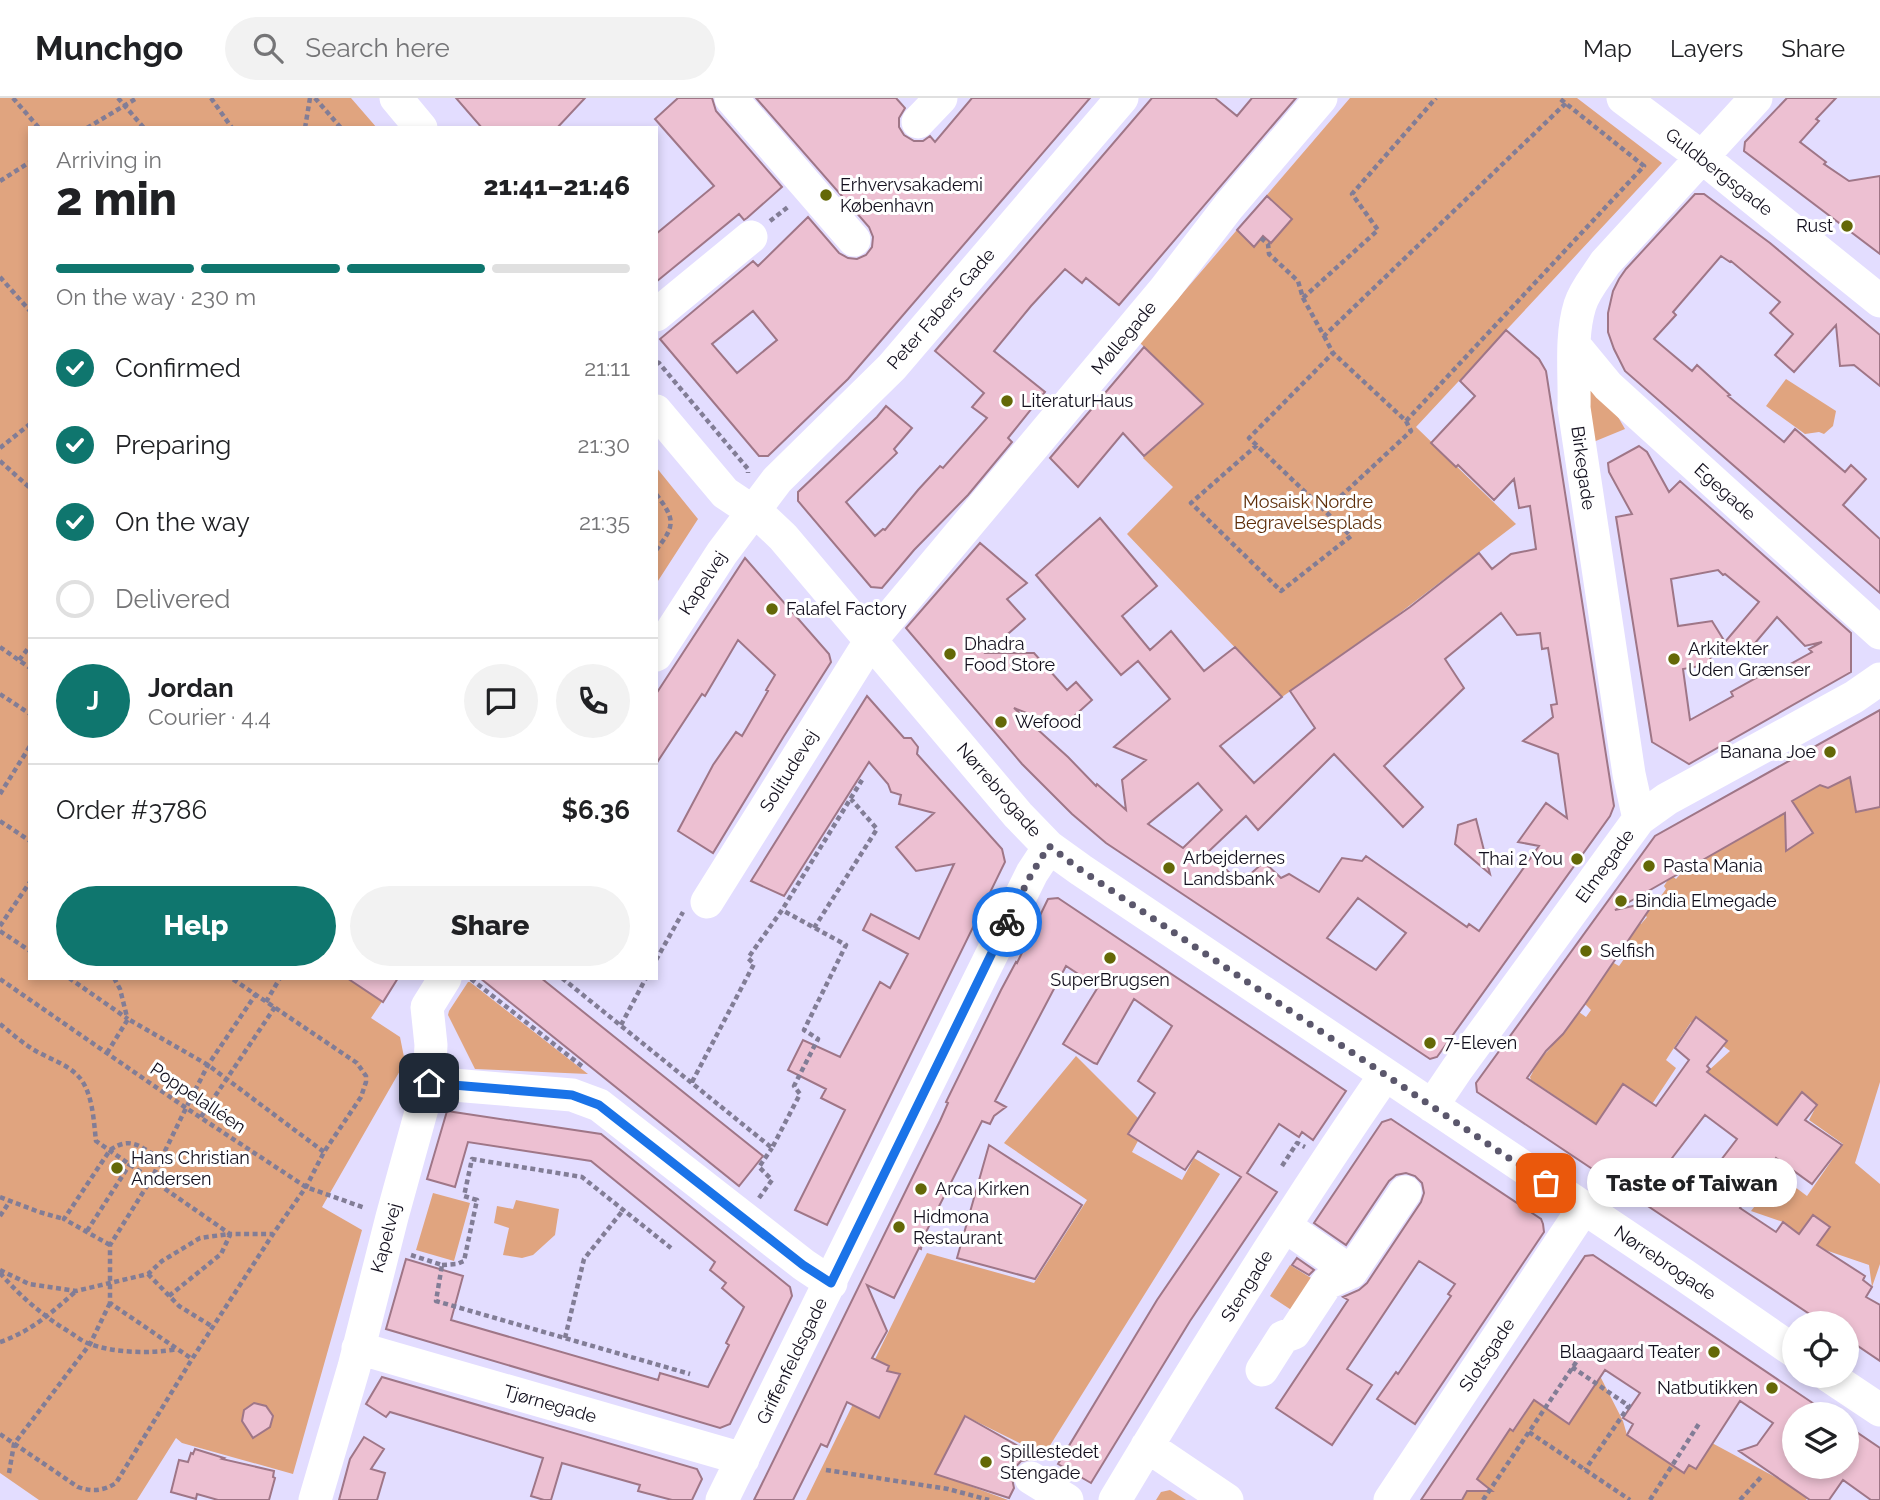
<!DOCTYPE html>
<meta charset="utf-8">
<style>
:root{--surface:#fff;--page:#f2f2f2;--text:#202124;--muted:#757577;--line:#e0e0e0;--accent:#0f766e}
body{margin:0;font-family:Raleway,sans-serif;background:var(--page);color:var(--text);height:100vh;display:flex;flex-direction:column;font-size:26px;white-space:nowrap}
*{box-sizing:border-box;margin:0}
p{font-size:23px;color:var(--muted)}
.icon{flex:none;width:38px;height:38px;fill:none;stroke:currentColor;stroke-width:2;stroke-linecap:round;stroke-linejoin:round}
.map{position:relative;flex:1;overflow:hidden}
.sheet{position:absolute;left:28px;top:28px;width:630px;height:854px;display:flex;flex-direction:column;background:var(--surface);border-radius:0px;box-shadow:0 4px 10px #0003}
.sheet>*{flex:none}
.controls{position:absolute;left:1782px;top:1213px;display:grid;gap:14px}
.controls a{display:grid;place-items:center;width:77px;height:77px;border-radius:50%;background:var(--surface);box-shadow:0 4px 10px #0003;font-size:35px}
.pin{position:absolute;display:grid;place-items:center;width:60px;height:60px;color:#fff;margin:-30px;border-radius:14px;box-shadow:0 4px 10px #0006}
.courier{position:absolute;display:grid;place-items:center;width:70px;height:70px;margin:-35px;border:5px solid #1a73e8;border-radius:50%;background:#fff;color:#222;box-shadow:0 2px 9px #0007}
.bubble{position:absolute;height:49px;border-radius:24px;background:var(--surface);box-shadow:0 4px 10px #0003;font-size:23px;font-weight:800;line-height:49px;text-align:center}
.overview em{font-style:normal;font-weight:800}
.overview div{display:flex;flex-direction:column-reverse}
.overview{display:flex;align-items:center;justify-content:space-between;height:119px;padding:0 28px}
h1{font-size:46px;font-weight:800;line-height:52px}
.bar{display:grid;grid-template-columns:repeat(4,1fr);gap:10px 7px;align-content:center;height:84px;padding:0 28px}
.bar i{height:9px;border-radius:5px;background:var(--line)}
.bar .on{background:var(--accent)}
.bar p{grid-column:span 4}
.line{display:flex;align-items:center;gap:18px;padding:0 28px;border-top:2px solid var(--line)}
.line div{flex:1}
.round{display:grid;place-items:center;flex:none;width:74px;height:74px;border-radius:37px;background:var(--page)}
ol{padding:0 28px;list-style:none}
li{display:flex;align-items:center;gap:21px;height:77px}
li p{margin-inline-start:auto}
li .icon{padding:7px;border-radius:50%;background:var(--accent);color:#fff;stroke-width:4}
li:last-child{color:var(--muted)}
li i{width:38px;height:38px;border:4px solid var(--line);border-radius:50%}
.action{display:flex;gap:14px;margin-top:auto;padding:14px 28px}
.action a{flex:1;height:80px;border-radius:42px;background:var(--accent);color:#fff;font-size:28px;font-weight:800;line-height:80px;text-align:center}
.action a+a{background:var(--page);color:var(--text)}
header{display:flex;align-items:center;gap:42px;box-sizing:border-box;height:98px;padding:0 35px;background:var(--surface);border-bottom:2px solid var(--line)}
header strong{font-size:33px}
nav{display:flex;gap:38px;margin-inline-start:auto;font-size:24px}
.search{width:490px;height:63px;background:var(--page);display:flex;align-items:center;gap:18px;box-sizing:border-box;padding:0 24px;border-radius:38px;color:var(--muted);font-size:26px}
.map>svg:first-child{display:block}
.green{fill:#e0a47f}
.building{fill:#edc0d2;stroke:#9f7687;stroke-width:2;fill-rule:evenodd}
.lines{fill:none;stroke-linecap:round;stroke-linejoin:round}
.path{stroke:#827d96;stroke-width:4.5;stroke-dasharray:5 3.5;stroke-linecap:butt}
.minor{stroke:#fff;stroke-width:33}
.done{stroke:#5b576c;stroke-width:7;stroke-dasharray:0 12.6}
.route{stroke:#1a73e8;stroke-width:9}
.poi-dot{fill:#646807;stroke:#fff;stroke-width:2.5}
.labels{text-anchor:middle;stroke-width:6;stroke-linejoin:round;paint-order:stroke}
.street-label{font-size:18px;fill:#120f1d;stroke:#fff}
.poi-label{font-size:18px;fill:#120f1d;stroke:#fff;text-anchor:start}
.park-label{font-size:18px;fill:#5e2e09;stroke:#fff}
</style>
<header>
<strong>Munchgo</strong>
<div class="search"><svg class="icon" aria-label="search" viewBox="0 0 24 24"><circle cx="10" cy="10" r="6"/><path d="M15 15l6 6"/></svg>Search here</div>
<nav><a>Map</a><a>Layers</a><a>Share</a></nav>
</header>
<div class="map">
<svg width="1880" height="1402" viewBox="0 0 1880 1402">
<rect width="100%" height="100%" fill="#e3ddff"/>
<path class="green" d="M0 0H351L377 30H30V880H398L371 920 400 939 405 964 322 1109 362 1132 293 1376 182 1345 176 1340 137 1402H39L0 1375Z
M1350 0H1577L1662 65 1416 329 1516 426 1392 521 1282 599 1127 436 1173 389 1143 360 1204 306 1140 245Z
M1786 281 1836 313 1833 328 1824 336 1819 334 1805 336 1766 308Z
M1589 293H1603L1625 331 1586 347Z
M656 369 698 421 656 486Z
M1880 664V984L1855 1065 1880 1086V1166L1872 1189 1869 1167 1790 1140 1783 1124 1751 1113 1779 1077 1807 1098 1843 1046 1809 1022 1817 1007 1802 995 1777 1027 1707 974 1730 953 1691 924 1666 962 1676 970 1629 1041 1616 1039 1531 982 1530 979C1532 976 1533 973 1535 969 1539 960 1547 955 1552 948L1551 946 1560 934 1564 935 1579 914 1586 919 1591 912 1585 906 1612 864 1619 868 1624 861 1618 856 1638 825 1641 826 1647 819 1644 816 1658 796 1661 798 1666 791 1664 788 1671 777 1676 781 1685 771 1753 725 1818 687 1828 689Z
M468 884H470L588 976 475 971 448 917 449 913Z
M1076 958 1146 1028 1132 1054 1182 1082 1194 1060 1220 1076 1044 1357 965 1318 940 1377 1008 1402H806L927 1155 1034 1185 1087 1102 1004 1045Z
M433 1095 470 1105 454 1163 416 1152Z
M516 1102 559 1111 555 1137 533 1157 522 1160 503 1157 509 1130 494 1125 497 1108 513 1111Z
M1290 1167 1316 1183 1296 1215 1270 1198Z
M1578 1235 1623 1323 1627 1337 1657 1357 1686 1331 1777 1380 1819 1383 1806 1402H1462L1464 1393 1477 1381 1510 1331 1514 1333Z
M1170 1392 1186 1402H1156L1161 1394Z"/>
<path class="building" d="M456 0H585L557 30H482Z
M678 0H712L716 13 782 89 747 120 744 122 739 116 656 184V136L714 88 655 21Z
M756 0H896L905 10 899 20V29L904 37 914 43H923L930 38 935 44 972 0H1090L848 281 768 358H759L660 241 753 163 758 168 808 119 839 155 848 160 857 161 866 157 872 149 873 139 869 129ZM753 213 777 242 737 275 712 246Z
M1152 0H1215L1237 18 1252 0H1296L1119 207 1086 180 1082 185 1065 171 1031 208 994 253 1045 294 1008 340 1012 344 968 397 914 452 882 490 871 489 798 403V394L877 319 886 308 912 330 894 351 897 355 846 404 875 438 883 431 885 432 918 392 940 368 943 370 987 320 972 309 984 295 935 253Z
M1787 0H1836L1816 21 1819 23 1800 44 1826 64 1824 66 1849 83 1880 78V156L1744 53 1745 44Z
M1695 96H1704L1770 145 1880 237V288L1854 267 1840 268 1836 227 1794 274 1775 257 1793 236 1770 215 1780 204 1731 163 1730 164 1721 158 1673 214 1676 217 1654 241 1692 273 1697 267 1730 297 1728 298 1784 344 1795 331 1845 374 1851 367 1866 381 1843 407 1880 441V495L1625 273 1614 251 1608 234V215L1613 193 1619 181 1626 171Z
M1267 98 1292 121 1271 145 1263 138 1254 149 1237 132Z
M1506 232 1539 261 1546 273 1614 708 1610 718 1437 959 1430 961 1106 745 1072 716 1022 666 906 530 980 445 1027 485 1007 501 1025 521 986 555H1034L1067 592 1076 584 1092 602 1062 629 1014 610 1068 659 1096 688 1097 686 1126 712 1122 682 1146 662 1114 649 1170 601 1138 563 1121 577 1036 477 1100 420 1157 488 1122 518 1150 552 1171 533 1204 573 1235 549 1282 599 1220 648 1254 685 1315 630 1290 593 1410 509 1479 455 1492 471 1511 456 1536 451 1530 408 1519 410 1514 381 1494 402 1458 367 1456 369 1431 345 1475 298 1460 283ZM1501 515 1517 537 1540 535 1542 551 1548 550 1557 606 1551 607 1553 619 1523 643 1558 656 1567 720 1546 705 1518 744 1539 748 1479 833 1469 826 1467 829 1366 758 1362 763 1342 760 1319 794 1289 776 1281 780 1264 764 1247 779 1244 776 1239 784 1208 754 1246 718 1258 732 1334 656 1403 729 1423 709 1384 668 1464 590 1445 561ZM1198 685 1222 712 1183 750 1148 726ZM1358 800 1406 835 1376 872 1327 840Z
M1144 249 1203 306 1144 358 1123 335 1078 389 1050 360Z
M1639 348 1647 354 1669 394 1680 383 1851 535V574L1689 666 1652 644 1616 419 1632 416 1609 374 1608 365ZM1718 472 1723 477 1725 476 1759 504 1725 544 1712 523 1678 528 1671 481ZM1777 519 1805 548 1822 544 1809 551 1812 554 1769 578 1767 574 1731 594 1733 598 1690 622 1683 571 1711 566 1710 557 1742 551 1745 557Z
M745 460 829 556 831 564 784 638 713 755 678 733 713 667 736 634 742 638 768 593 766 592 775 577 738 542 705 598 702 596 656 666V596Z
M867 598 904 640H911L918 649 917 656 1002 751 1005 764 827 1127 795 1112 845 1012 821 1000 826 991 788 972 803 942 840 959 880 884 890 890 908 856 863 832 871 816 919 841 954 766 916 773 896 749 934 715 899 706 901 697 891 694 888 686 869 664 784 798 751 783Z
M1880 612V709L1856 714 1850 679 1828 690 1820 687 1792 703 1813 735 1786 753 1785 715 1615 812 1655 803 1585 906 1563 936 1546 953 1527 980 1596 1026 1623 986 1656 1008 1689 962 1675 950 1696 919 1727 943 1707 968 1710 971 1707 974 1777 1027 1802 994 1817 1007 1805 1022 1842 1047 1812 1086 1776 1060 1740 1110 1776 1134 1783 1124 1799 1136 1813 1117 1830 1129 1817 1147 1865 1178 1863 1182 1872 1189 1866 1199 1880 1207V1263L1846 1240V1225H1823L1477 994 1476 985 1655 738ZM1705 1017 1737 1041 1698 1092 1666 1068Z
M1476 721 1490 776 1455 746 1458 727Z
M1058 800 1346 993 1313 1042 1302 1034 1299 1039 1279 1026 1247 1075 1277 1094 1190 1223 1091 1385 1058 1366 1157 1202 1241 1079 1198 1053 1185 1072 1128 1036 1155 995 1138 983 1172 928 1134 901 1097 966 1094 965 1063 946 1098 889 1066 868 995 1003 1006 1009 994 1018 990 1026 982 1023 923 1140 921 1151 919 1150 894 1200 867 1187 887 1233 872 1260 889 1268 887 1273 900 1276 879 1320 847 1304 827 1349 821 1346 793 1402H754L940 1023 948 1005 946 1004 1001 892 1016 864 1017 865 1048 801Z
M347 880H398L383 904Z
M480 880H541L763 1058 739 1088Z
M447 1013 601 1036 790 1189 792 1198 730 1326 720 1330 386 1231 406 1161 463 1178 451 1222 658 1282 660 1275 708 1289 729 1247 726 1245 744 1209 722 1190 726 1185 710 1172 715 1164 591 1063 468 1044 455 1089 427 1081Z
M1391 1021 1541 1121 1543 1126 1544 1134 1415 1326 1377 1301 1396 1274 1398 1276 1451 1198 1448 1196 1455 1186 1419 1163 1347 1271 1372 1287 1332 1347 1276 1310 1348 1202 1343 1199 1359 1192 1367 1185 1421 1104 1424 1095 1422 1085 1415 1078 1406 1075 1396 1077 1389 1083 1346 1147 1314 1125 1382 1024Z
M989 1047 1082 1107 1035 1181 957 1160Z
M1593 1157 1829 1316H1794V1368H1846V1327L1880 1350V1402H1871L1843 1382 1829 1402H1810L1739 1353 1757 1347 1773 1325 1740 1303 1696 1371 1689 1367 1684 1375 1627 1337 1633 1326 1623 1320 1640 1295 1605 1272 1569 1326 1534 1302 1513 1333 1510 1331 1477 1381 1492 1393H1467L1462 1402H1421L1585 1158Z
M1297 1160 1314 1172 1309 1177 1292 1167Z
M382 1279 697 1371 702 1381 692 1402H672L638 1393 640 1387 562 1365 551 1402H544L531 1398 543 1360 390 1314 386 1319 366 1306Z
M254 1305 266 1308 273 1318 270 1329 253 1340 242 1323 244 1312Z
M965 1318 1034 1357 1032 1361 1021 1363 1014 1371 1012 1380 1014 1390 1009 1400 935 1376Z
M364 1339 384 1351 371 1371 385 1375 377 1402H339L350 1361Z
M195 1351 224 1360 222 1361 274 1373 273 1379 275 1380 269 1402H218L197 1396 196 1401 171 1394 179 1362 188 1364 191 1355 193 1356Z"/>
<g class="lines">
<path class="path" d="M13 0 39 30
M118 0 144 30
M211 0 232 30
M315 0 341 30
M87 30 137 0
M305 30 310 0
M0 83 30 64
M770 123 788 109
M1261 140 1268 146 1269 156 1298 183 1303 200 1324 238 1566 5
M0 179 30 213
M1303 200 1378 132 1352 96 1436 0
M1324 238 1333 255 1406 323 1411 333 1326 412
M656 264 659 265 748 371V375
M1406 323 1644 68 1559 0
M1257 347 1191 405 1281 493 1351 438 1249 340 1333 255
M0 350 30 326
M0 363 30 390
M656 396C675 421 676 427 656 452
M0 549 30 570
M19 562 30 548
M0 596 30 616
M0 696 30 648
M0 723 30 743
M0 828 30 784
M814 830 877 731 851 701
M0 833 30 853
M656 862 683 814
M69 880 128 921
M114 880 120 891 127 919
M562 880 772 1050 800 996 794 988 818 941 804 932 846 847 782 812
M0 881 186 1010 306 1089 365 1110
M471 881 583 969
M266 904 280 880
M0 926C10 934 20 943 31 950 49 962 75 967 85 988 93 1004 94 1025 96 1043L230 1136H272
M621 927 646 880
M107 955 128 921 208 967 324 1054
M692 984 754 866 748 860 782 812 862 682
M201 1019 275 909
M161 1061 186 1010 208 967 256 896
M1282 1068 1297 1045 1305 1049
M0 1099 39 1114 64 1121
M759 1100 772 1082 759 1069 772 1050
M0 1118 10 1103
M87 1133 130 1066
M110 1147 64 1121 110 1052C132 1037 141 1050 161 1061L152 1080 110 1147V1205L192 1261
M411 1157 442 1167 436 1203 690 1276
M442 1167 457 1166 464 1163 477 1102 464 1098 472 1061 582 1079 671 1150
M0 1172 29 1186 76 1193 148 1176 162 1163 200 1140 229 1136
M0 1175C21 1199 43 1218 71 1235 77 1239 83 1244 90 1246 114 1255 152 1256 177 1251
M148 1176 179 1208 213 1229
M169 1198 221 1156 230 1137
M565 1240 584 1161 624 1111
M0 1244C30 1234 53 1214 76 1193
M1572 1269 1629 1308 1585 1372
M1529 1334 1630 1402
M0 1336 78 1389C92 1394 103 1393 116 1385L192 1261 273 1136 306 1089 324 1054 361 999 366 984V978L357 965 231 880
M826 1372 948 1391 989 1402
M9 1375 14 1346 90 1246 110 1205
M1483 1402 1585 1251
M1650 1402 1700 1324
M1740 1402 1762 1378"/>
<path class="minor" d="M396 0 421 30
M731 0 854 142
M1623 0 1703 60 1880 203
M918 24 941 0
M656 217 751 139
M1575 248 1608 288 1880 535
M656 313 725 395 764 421 783 439 1018 717 1049 749 1081 772 1684 1177 1794 1253
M656 557 722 455 777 382 892 269 1122 0
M1639 721 1629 676 1574 310C1575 277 1570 239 1580 207 1585 191 1597 178 1605 165L1756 0
M707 804 871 542 1165 191 1229 108 1321 0
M429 985 572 997 599 1007 804 1167 831 1185
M1432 1008 1457 971 1639 721 1667 701 1854 599 1880 581
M1285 1128 1351 1174
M358 1250 743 1361
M1262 1272 1283 1239 1294 1235 1327 1185 1351 1174 1405 1094
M1829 1278 1880 1312
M1147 1348 1227 1402
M1031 1380 1067 1402
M315 1402 354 1269 392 1119 429 985 431 947 427 909 445 880
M722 1402 1032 775 1049 749
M1115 1402C1201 1258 1290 1115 1385 977
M1390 1402 1583 1111"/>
</g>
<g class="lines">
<path class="done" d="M1007 824 1032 775 1049 748 1081 772 1546 1085"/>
<path class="route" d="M429 985 572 997 599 1007 803 1167 831 1185 1007 824"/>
</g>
<g class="poi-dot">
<circle cx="826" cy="97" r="7"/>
<circle cx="1847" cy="128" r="7"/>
<circle cx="1007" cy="303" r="7"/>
<circle cx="772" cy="511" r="7"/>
<circle cx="950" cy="556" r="7"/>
<circle cx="1674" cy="561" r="7"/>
<circle cx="1001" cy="624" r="7"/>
<circle cx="1830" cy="654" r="7"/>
<circle cx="1577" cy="761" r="7"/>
<circle cx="1649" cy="768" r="7"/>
<circle cx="1169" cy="770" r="7"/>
<circle cx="1621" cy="803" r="7"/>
<circle cx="1586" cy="853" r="7"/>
<circle cx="1110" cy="860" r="7"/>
<circle cx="1430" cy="945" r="7"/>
<circle cx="117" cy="1070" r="7"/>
<circle cx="921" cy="1091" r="7"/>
<circle cx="899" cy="1129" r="7"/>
<circle cx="1714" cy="1254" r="7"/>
<circle cx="1772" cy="1290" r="7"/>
<circle cx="986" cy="1364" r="7"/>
</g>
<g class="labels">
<g class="street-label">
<text transform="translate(1719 74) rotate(38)" y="6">Guldbergsgade</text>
<text transform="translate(941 211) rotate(-49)" y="6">Peter Fabers Gade</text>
<text transform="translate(1124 240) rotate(-50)" y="6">Møllegade</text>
<text transform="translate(1583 370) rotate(82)" y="6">Birkegade</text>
<text transform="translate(1725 394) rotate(42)" y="6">Egegade</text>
<text transform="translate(703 485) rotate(-57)" y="6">Kapelvej</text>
<text transform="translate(789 673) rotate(-58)" y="6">Solitudevej</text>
<text transform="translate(999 692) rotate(49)" y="6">Nørrebrogade</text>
<text transform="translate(1605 768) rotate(-54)" y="6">Elmegade</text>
<text transform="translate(198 1000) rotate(34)" y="6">Poppelalléen</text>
<text transform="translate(386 1140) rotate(-75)" y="6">Kapelvej</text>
<text transform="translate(1665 1165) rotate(34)" y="6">Nørrebrogade</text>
<text transform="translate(1247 1188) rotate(-58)" y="6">Stengade</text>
<text transform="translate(1487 1257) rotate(-56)" y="6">Slotsgade</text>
<text transform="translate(792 1263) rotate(-64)" y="6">Griffenfeldsgade</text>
<text transform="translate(550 1306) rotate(16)" y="6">Tjørnegade</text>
</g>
<g class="poi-label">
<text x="840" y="93">Erhvervsakademi<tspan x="840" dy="21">København</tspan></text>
<text x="1833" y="134" text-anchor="end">Rust</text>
<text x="1021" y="309">LiteraturHaus</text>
<text x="786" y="517">Falafel Factory</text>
<text x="964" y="552">Dhadra<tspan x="964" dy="21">Food Store</tspan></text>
<text x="1688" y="557">Arkitekter<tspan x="1688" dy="21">Uden Grænser</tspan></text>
<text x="1015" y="630">Wefood</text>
<text x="1816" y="660" text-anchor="end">Banana Joe</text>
<text x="1183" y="766">Arbejdernes<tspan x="1183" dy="21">Landsbank</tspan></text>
<text x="1563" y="767" text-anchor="end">Thai 2 You</text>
<text x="1663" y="774">Pasta Mania</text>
<text x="1635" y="809">Bindia Elmegade</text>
<text x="1600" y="859">Selfish</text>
<text x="1110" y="888" text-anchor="middle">SuperBrugsen</text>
<text x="1444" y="951">7-Eleven</text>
<text x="131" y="1066">Hans Christian<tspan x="131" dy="21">Andersen</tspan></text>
<text x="935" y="1097">Arca Kirken</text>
<text x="913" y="1125">Hidmona<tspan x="913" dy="21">Restaurant</tspan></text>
<text x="1700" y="1260" text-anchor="end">Blaagaard Teater</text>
<text x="1758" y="1296" text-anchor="end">Natbutikken</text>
<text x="1000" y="1360">Spillestedet<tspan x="1000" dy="21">Stengade</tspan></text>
</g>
<g class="park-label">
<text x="1308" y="410">Mosaisk Nordre<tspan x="1308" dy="21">Begravelsesplads</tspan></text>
</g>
</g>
</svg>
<div class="controls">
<a><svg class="icon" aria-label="locate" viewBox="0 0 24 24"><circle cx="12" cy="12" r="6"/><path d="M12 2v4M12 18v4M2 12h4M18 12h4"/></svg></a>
<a><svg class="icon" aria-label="layers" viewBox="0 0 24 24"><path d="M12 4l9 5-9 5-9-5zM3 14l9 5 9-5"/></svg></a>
</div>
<div class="pin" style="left:1546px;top:1085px;background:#ea580c"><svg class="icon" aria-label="bag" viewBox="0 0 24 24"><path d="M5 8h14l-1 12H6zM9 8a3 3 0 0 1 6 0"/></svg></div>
<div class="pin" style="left:429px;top:985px;background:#1f2937"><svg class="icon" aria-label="home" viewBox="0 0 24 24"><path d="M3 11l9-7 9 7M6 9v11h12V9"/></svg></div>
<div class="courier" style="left:1007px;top:824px"><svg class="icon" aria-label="bike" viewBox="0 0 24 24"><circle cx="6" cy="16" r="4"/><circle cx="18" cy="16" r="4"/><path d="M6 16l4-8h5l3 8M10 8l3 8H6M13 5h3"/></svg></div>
<div class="bubble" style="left:1587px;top:1060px;width:210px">Taste of Taiwan</div>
<section class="sheet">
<div class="overview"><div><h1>2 min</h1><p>Arriving in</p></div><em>21:41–21:46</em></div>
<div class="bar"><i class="on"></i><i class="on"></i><i class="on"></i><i></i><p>On the way · 230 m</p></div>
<ol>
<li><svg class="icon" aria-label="check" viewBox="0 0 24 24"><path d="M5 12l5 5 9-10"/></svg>Confirmed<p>21:11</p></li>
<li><svg class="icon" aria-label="check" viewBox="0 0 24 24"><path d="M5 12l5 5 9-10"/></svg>Preparing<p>21:30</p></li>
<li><svg class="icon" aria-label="check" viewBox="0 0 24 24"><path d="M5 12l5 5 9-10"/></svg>On the way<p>21:35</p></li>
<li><i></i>Delivered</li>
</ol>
<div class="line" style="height:126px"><b class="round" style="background:var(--accent);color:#fff">J</b><div><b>Jordan</b><p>Courier · 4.4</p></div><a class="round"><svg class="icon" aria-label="chat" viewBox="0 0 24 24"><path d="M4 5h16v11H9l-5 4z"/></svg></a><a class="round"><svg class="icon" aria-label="phone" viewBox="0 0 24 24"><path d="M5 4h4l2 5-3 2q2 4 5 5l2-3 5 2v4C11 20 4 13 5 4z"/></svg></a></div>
<div class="line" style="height:91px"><div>Order #3786</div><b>$6.36</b></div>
<div class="action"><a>Help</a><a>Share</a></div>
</section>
</div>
